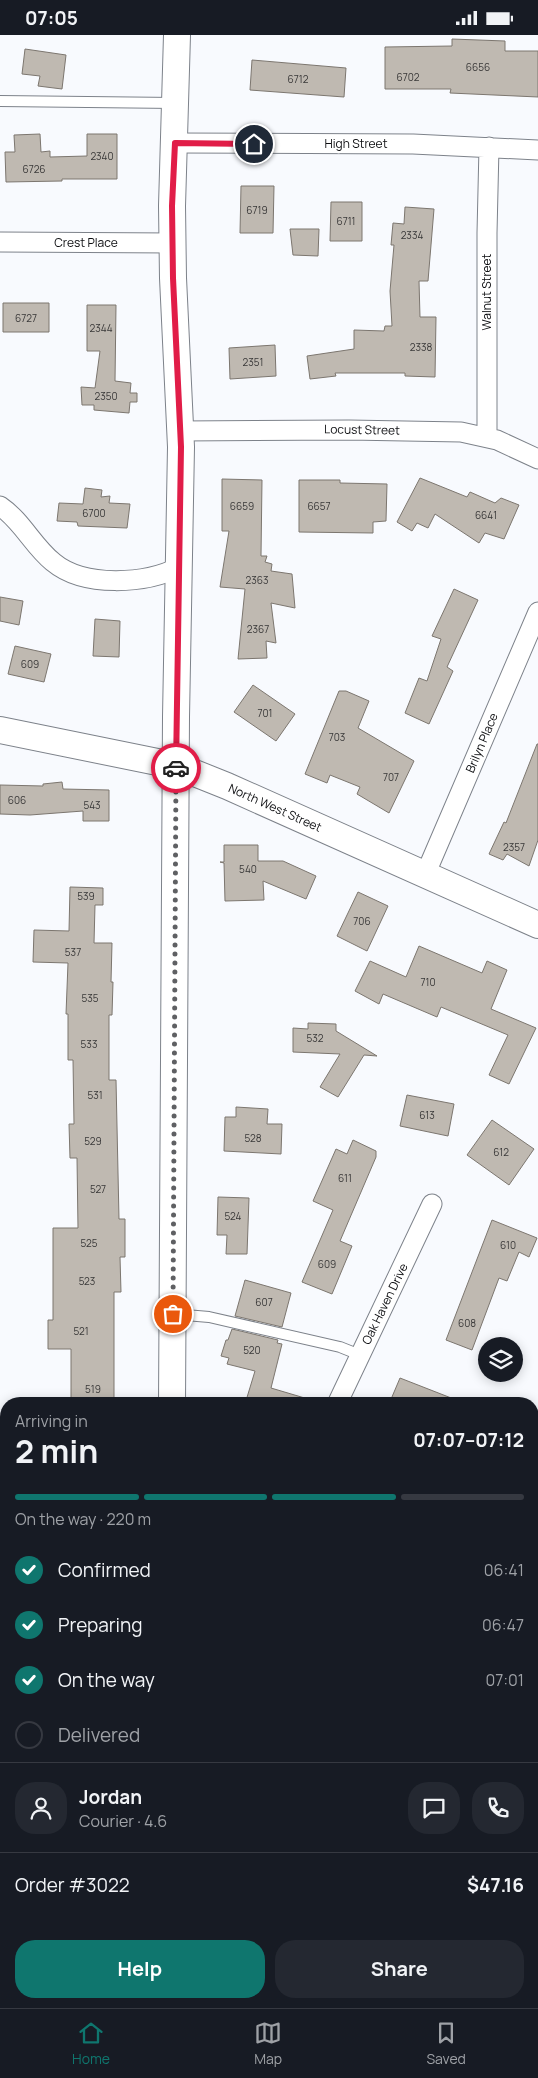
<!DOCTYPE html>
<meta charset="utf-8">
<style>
:root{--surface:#171b24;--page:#242831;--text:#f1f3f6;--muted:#9ea1a6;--line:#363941;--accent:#0f766e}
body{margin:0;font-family:Manrope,sans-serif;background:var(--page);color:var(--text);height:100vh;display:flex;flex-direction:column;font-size:19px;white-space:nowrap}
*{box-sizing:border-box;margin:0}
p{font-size:16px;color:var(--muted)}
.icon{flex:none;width:28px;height:28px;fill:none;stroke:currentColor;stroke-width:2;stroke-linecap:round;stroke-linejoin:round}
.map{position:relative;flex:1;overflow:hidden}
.drawer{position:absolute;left:0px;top:1362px;width:539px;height:611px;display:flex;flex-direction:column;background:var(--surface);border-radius:20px 20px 0 0;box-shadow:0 2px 12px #0003}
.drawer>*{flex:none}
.fabs{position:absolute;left:478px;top:1302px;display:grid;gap:10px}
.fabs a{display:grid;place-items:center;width:45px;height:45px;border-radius:50%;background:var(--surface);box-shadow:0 2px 12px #0003;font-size:25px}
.pin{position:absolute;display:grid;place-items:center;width:42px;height:42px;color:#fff;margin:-21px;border:2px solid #fff;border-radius:50%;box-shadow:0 1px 5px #0007}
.courier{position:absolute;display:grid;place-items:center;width:50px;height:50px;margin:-25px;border:4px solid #e11d48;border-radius:50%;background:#fff;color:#222;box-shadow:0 1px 6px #0007}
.summary em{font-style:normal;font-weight:700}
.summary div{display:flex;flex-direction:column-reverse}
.summary{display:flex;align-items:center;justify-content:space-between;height:85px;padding:0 15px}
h1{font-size:32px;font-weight:700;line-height:38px}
.bar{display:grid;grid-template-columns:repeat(4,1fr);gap:8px 5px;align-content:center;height:60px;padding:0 15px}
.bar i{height:6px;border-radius:4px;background:var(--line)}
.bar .on{background:var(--accent)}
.bar p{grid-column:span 4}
.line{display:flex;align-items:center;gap:12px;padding:0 15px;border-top:1px solid var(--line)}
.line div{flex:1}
.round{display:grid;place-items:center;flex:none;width:52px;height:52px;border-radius:20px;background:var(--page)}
ol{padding:0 15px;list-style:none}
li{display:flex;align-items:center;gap:15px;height:55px}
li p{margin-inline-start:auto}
li .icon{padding:5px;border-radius:50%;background:var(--accent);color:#fff;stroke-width:4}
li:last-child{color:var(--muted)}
li i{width:28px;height:28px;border:2px solid var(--line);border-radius:50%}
.primary-button{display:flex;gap:10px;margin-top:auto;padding:10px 15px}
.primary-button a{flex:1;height:58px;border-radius:20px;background:var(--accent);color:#fff;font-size:20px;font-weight:700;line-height:58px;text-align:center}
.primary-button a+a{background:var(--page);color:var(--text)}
.status{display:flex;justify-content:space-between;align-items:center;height:35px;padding:0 25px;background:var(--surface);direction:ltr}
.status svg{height:14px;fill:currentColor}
.menu{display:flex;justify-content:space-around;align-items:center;height:70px;border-top:1px solid var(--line);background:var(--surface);font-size:14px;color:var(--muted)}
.menu a{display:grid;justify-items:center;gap:2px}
.menu .on{color:var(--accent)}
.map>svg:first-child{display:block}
.green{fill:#a3dcbe}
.building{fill:#bfb9b1;stroke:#7c766f}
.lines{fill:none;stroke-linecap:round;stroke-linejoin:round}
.service-casing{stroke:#7d828a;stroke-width:12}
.minor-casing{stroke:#7d828a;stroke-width:21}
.tertiary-casing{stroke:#7d828a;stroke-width:26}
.secondary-casing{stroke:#7d828a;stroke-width:28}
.service{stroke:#fff;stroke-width:10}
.minor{stroke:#fff;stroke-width:19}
.tertiary{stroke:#fff;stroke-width:24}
.secondary{stroke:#fff;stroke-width:26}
.done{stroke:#5f6063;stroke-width:5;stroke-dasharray:0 9}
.route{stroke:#e11d48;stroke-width:6}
.labels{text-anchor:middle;stroke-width:4.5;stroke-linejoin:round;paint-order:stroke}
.number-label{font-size:10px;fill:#393838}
.street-label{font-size:12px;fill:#0c0d10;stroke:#fff}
</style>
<div class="status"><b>07:05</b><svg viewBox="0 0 49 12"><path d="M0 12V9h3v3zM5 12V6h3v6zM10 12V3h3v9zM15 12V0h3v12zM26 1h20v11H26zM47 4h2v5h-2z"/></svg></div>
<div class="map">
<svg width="538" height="1973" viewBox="0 0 538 1973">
<rect width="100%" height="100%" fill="#f8fafe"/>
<path class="green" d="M0 1609H6V1708L0 1702Z"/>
<path class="building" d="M452 4 505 6V16H538V62L450 58 451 54H385V12L452 11Z
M25 14 66 20 62 54 38 51 40 41 22 39Z
M252 25 346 33 344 62 250 55Z
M40 99 41 117 50 116V122L87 121V99H117V144H62V146L6 147 5 117H15L14 100Z
M241 151H274L273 198H240Z
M331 167H362V206H330Z
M405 172 434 174 428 246H419L420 282H436L435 342 405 341V338H335L336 341 310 344 307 321 354 314V295L384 296 385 291H392L390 256 394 210H391L393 188 404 189Z
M290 194H319L318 221 293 220Z
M3 268H49V297H3Z
M87 270H116L115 346 131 348 130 358H137V367H130L129 378 94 375V370H82L81 352 95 353 100 316H87Z
M275 310 276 341 230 344 229 313Z
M420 443 467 462 470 457 495 468 501 463 519 470 504 504 485 498 479 508 435 479 428 493 417 488 412 496 397 487Z
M222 444 262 445 261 521H267L265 527 272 529 271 536 292 539 295 573 271 568 276 608 266 606 267 623 238 624 245 554 220 552 229 496H222Z
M299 445H340V448L387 449 386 486 373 487V498L299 497Z
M85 453 102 455 101 462 110 461 109 468 130 469 127 493 78 491 77 487 57 486 59 468 83 469Z
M454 554 478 565 447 632 453 636 429 689 405 678 419 643 427 646 441 604 432 601Z
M0 562 23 566 19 590 0 586Z
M95 584 120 586 119 622 93 621Z
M15 611 51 619 44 647 8 639Z
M253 650 295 679 276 706 234 677Z
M339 656H346L369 666 358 693 414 726 389 778 357 759 360 752 330 740 327 748 305 739Z
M537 709H538V805L529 831 507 819 503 825 489 819 504 787 506 788Z
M62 747 63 754 109 755V786H83V776L30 780 0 779V750L43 751V749Z
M224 810H258V826H283L316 841 306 864 263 846 264 865 225 866 224 828 220 827H224Z
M70 852 103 853V870H95L94 908H112L111 947H113L112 980H109V1045H116L119 1184H125V1222H120L121 1257H114V1366L71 1367V1314H48V1285H53V1193H78L77 1123H70L69 1089H74L73 1025H68V979H66L68 928 33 927 34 895 69 896Z
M358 857 388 871 367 916 337 901Z
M419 911 482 938 487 926 507 935 491 974 536 993 509 1049 489 1040 508 1000 441 972 437 982 383 959 379 969 355 956 370 926 406 942Z
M308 988 336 989V996L377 1021 364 1020 338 1062 320 1052 340 1019 293 1017V993L308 994Z
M407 1060 454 1069 448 1101 400 1091Z
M236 1072 268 1074 267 1089H282L281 1119 224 1116 225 1082H236Z
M492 1085 534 1114 509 1150 467 1120Z
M353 1105 376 1116V1122L340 1206 352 1211 332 1259 302 1247 333 1175 313 1166 336 1114 347 1119Z
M218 1162 249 1163 247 1219H226L227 1200H217Z
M492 1185 537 1203 529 1222 519 1217 507 1246 499 1243 472 1315 446 1305Z
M245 1245 291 1258 282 1292 235 1281Z
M232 1294 278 1305 277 1308 282 1309 271 1353 308 1364V1369H245L255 1336 227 1329 229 1323 221 1321 226 1305H228Z
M400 1343 464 1368V1369H389Z"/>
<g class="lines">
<g class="service-casing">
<path id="service" d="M0 66 175 68
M174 1279 209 1282 340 1312 360 1320"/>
</g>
<g class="minor-casing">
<path id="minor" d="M175 108 413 109 538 115
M0 207 173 208
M180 396 349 395 461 397 497 405 538 424
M487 402V198L489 112
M0 471C22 486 33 511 53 527 84 553 146 549 179 532
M425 840 538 577
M337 1369 432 1169
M532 1661 538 1647
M532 1692 538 1695"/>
</g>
<g class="tertiary-casing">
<path id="tertiary" d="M0 1733 6 1738
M237 1968 242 1973"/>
</g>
<g class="secondary-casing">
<path id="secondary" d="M0 695 177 731 227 751 538 890
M172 1369 176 682 181 412 173 243 172 171 177 0
M172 1973V1968"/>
</g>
<use href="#service" class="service"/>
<use href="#minor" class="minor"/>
<use href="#tertiary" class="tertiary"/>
<use href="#secondary" class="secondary"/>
</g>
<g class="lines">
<path class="done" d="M173 1279 176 733"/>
<path class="route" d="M176 733 181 412 173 243 172 171 175 108 254 109"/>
</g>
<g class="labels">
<g class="number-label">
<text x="478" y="36">6656</text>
<text x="408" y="46">6702</text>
<text x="298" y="48">6712</text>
<text x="102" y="125">2340</text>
<text x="34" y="138">6726</text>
<text x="257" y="179">6719</text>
<text x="346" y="190">6711</text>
<text x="412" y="204">2334</text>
<text x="26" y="287">6727</text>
<text x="101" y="297">2344</text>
<text x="421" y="316">2338</text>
<text x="253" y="331">2351</text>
<text x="106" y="365">2350</text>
<text x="242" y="475">6659</text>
<text x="319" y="475">6657</text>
<text x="94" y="482">6700</text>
<text x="486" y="484">6641</text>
<text x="257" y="549">2363</text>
<text x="258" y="598">2367</text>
<text x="30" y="633">609</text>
<text x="265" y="682">701</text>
<text x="337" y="706">703</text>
<text x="391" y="746">707</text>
<text x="17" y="769">606</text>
<text x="92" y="774">543</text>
<text x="514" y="816">2357</text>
<text x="248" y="838">540</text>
<text x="86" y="865">539</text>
<text x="362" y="890">706</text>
<text x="73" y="921">537</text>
<text x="428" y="951">710</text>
<text x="90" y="967">535</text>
<text x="315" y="1007">532</text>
<text x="89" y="1013">533</text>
<text x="95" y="1064">531</text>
<text x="427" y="1084">613</text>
<text x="253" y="1107">528</text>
<text x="93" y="1110">529</text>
<text x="501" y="1121">612</text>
<text x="345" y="1147">611</text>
<text x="98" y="1158">527</text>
<text x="233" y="1185">524</text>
<text x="89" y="1212">525</text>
<text x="508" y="1214">610</text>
<text x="327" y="1233">609</text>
<text x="87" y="1250">523</text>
<text x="264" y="1271">607</text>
<text x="467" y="1292">608</text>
<text x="81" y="1300">521</text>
<text x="252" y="1319">520</text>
<text x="93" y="1358">519</text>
</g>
<g class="street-label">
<text x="356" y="113">High Street</text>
<text x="86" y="212">Crest Place</text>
<text transform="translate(487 257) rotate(-90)" y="4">Walnut Street</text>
<text transform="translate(362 395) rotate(1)" y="4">Locust Street</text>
<text transform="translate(482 708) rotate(-67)" y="4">Brilyn Place</text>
<text transform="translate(275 773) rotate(24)" y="4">North West Street</text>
<text transform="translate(385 1269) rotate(-64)" y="4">Oak Haven Drive</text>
</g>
</g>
</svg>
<div class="fabs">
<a><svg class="icon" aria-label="layers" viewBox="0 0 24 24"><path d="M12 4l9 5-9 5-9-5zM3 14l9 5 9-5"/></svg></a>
</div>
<div class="pin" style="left:173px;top:1279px;background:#ea580c"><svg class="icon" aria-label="bag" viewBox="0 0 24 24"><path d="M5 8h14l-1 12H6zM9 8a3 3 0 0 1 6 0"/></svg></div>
<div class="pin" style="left:254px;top:109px;background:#1f2937"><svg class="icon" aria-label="home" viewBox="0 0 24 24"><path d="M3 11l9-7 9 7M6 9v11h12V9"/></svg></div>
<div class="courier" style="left:176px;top:733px"><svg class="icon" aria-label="car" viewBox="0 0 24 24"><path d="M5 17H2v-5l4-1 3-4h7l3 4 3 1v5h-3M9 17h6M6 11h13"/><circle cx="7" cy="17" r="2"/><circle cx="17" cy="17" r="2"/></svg></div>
<section class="drawer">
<div class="summary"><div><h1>2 min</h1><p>Arriving in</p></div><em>07:07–07:12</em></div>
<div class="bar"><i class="on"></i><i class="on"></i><i class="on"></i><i></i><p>On the way · 220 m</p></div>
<ol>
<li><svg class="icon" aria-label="check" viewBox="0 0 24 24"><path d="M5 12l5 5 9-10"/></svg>Confirmed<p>06:41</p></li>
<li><svg class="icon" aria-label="check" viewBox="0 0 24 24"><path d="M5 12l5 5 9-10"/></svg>Preparing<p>06:47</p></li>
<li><svg class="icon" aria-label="check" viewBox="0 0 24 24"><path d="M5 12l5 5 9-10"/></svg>On the way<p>07:01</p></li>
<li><i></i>Delivered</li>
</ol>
<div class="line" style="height:90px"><a class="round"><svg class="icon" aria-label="person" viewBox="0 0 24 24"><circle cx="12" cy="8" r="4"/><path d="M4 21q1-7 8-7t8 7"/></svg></a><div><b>Jordan</b><p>Courier · 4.6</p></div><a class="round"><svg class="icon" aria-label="chat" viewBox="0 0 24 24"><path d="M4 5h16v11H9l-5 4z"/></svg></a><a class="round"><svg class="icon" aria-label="phone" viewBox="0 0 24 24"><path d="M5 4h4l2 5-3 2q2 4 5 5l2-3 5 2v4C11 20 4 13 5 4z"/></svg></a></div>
<div class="line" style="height:65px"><div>Order #3022</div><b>$47.16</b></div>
<div class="primary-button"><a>Help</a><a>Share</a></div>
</section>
</div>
<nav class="menu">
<a class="on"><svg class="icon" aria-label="home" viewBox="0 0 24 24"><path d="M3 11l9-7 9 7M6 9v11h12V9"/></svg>Home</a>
<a><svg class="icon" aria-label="map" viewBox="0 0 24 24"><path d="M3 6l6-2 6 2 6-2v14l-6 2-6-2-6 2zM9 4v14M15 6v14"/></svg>Map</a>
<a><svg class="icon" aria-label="saved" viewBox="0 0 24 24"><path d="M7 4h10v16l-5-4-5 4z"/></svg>Saved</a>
</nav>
